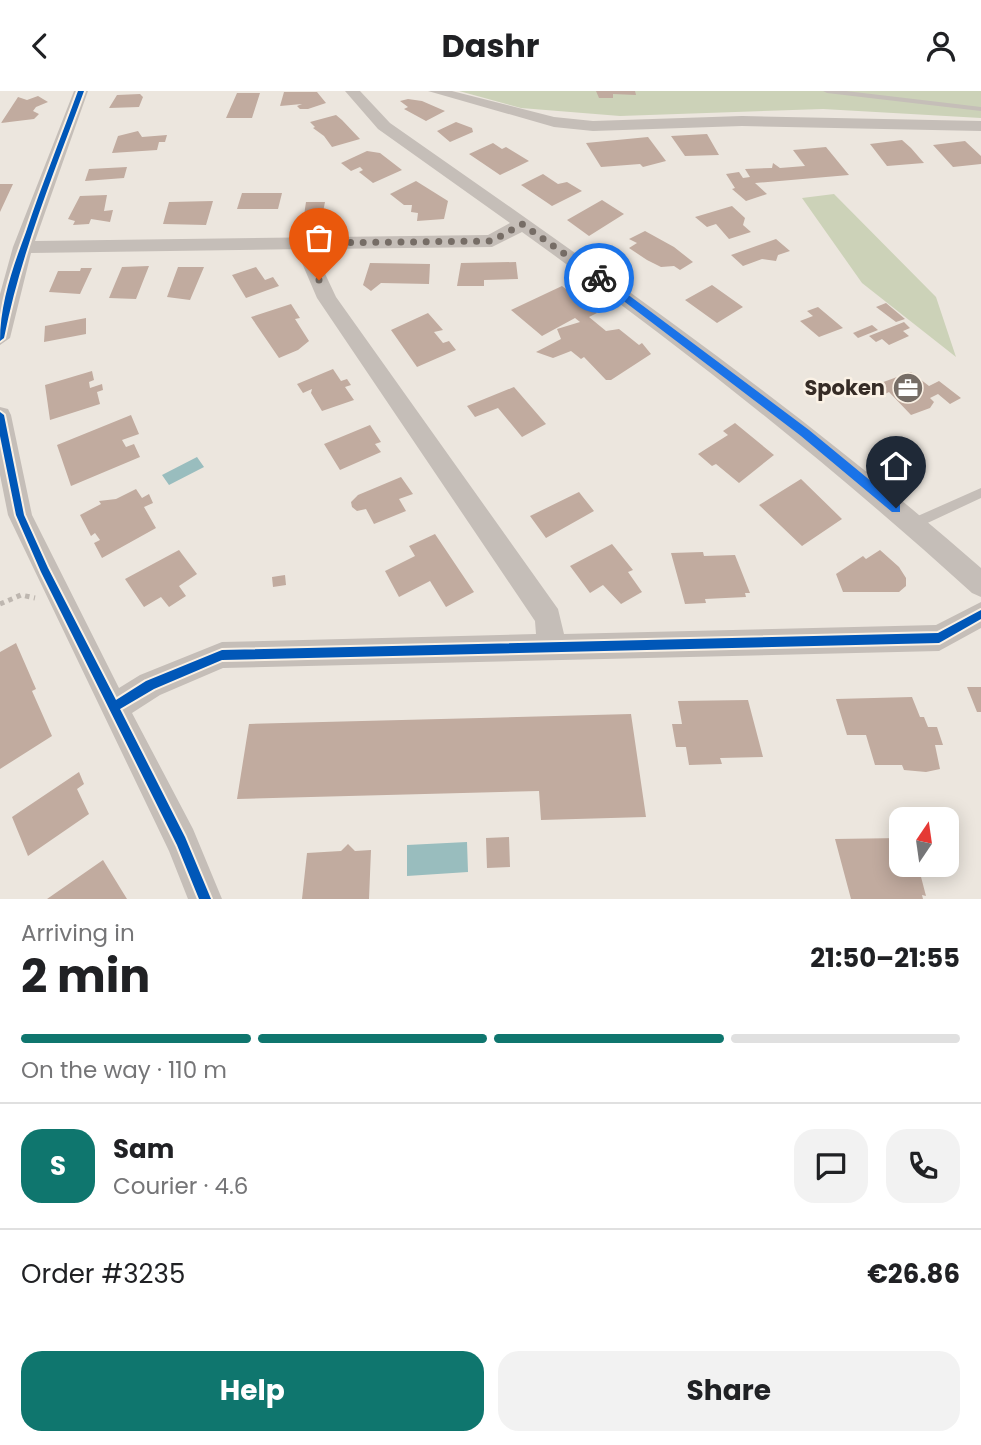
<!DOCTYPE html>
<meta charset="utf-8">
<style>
:root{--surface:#fff;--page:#f2f2f2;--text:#202124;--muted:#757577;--line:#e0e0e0;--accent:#0f766e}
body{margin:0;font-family:Poppins,sans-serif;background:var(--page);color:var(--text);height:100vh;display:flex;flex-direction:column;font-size:26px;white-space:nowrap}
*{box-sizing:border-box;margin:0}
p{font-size:23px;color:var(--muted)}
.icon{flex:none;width:38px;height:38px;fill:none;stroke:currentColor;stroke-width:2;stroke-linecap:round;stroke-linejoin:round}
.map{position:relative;height:808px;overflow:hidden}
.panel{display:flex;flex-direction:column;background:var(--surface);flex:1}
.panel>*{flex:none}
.needle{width:46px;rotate:13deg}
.controls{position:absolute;left:889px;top:716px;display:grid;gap:14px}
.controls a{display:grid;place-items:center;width:70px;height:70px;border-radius:14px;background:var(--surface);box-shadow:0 4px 18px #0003;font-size:35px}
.pin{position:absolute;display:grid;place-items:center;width:60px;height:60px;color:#fff;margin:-72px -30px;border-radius:50% 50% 50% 0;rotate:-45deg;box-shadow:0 0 7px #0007}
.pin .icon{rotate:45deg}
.courier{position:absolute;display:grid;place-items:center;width:70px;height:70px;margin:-35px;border:5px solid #1a73e8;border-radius:50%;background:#fff;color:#222;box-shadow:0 2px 9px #0007}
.head em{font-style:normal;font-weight:700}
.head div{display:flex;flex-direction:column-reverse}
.head{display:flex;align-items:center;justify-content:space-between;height:119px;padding:0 21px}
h1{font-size:46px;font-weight:700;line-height:52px}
.bar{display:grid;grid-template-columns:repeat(4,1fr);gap:10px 7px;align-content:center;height:84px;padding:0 21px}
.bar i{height:9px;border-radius:5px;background:var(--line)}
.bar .selected{background:var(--accent)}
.bar p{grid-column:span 4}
.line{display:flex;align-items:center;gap:18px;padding:0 21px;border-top:2px solid var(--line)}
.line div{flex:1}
.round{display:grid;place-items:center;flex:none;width:74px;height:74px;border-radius:21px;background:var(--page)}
.button{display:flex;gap:14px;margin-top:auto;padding:14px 21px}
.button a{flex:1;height:80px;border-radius:21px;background:var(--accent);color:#fff;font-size:28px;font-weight:700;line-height:80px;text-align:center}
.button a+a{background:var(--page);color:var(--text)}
header{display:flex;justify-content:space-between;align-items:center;height:91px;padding:0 21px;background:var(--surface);font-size:32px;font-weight:700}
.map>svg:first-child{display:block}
.green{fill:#ccd2b8}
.water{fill:#99bdbe}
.building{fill:#c1ab9f}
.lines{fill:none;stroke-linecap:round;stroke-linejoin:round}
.path{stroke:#beb7b0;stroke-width:5;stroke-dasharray:4.5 4.5;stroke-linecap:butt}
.lane{fill:#c5beb8;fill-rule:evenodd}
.street{fill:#c5beb8;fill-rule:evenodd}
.cycleway-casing{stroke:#faf1e5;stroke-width:4}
.cycleway{fill:#0057b8;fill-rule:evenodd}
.route{fill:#1a73e8}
.done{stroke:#766d66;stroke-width:7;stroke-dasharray:0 12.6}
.labels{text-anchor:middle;stroke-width:5;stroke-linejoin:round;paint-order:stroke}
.poi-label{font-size:21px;font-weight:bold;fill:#362c26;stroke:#faf1e5;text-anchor:end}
</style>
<header><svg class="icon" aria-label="back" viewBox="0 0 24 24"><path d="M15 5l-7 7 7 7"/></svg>Dashr<svg class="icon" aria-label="person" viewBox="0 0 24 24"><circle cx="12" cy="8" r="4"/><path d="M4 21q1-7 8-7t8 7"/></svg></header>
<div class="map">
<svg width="981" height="808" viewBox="0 0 981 808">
<rect width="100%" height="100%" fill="#ece6de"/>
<path class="green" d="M459 0H981V27L823 18 620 25 521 17Z
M834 103 936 206 956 266 862 192 802 107Z"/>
<path class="water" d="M197 366 204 376 169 394 162 384Z
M467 751 468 781 407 785V754Z"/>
<path class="building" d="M596 0H635L636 4 613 3V7H599Z
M317 1 326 12 308 18H300L297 15 302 13 280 15 284 1Z
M237 2H260L252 27H226Z
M140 3 143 6 139 16 109 17 117 4Z
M38 5 48 11 36 16 33 20 39 23 34 28 1 32 18 6 27 9Z
M408 8 422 10 445 20 426 30 404 18 408 16 400 10Z
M336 24 342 29 360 48 332 56 324 45 313 37 315 36 310 31Z
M456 31 472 37 473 41 450 51 437 40Z
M138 40 142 46 167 44 165 51H159L157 59 112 62 118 45Z
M707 43 719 64 685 65 671 45Z
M648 46 666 70 643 76 640 73 601 76 586 52Z
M902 49 911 57 924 72 887 75 870 53Z
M965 50 981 65V73L953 76 933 54Z
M493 52 502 58 506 56 529 70 500 84 469 63Z
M826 56 849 84 755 92 767 103 746 110 732 98 735 97 726 83 739 81 743 87 750 86 745 78 772 77 773 72 780 77 805 75 793 59Z
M367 60 380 62 402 79 373 92 359 81 363 79 360 76 351 80 341 72Z
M127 76 124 87 85 90 89 78Z
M543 83 558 93 567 91 582 100 552 115 521 94Z
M416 90 448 110 444 128 417 130 418 122 411 121 412 114H404L390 103Z
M0 93H13L0 121Z
M242 102H282L278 118H237Z
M107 104 104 120 113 119 110 131 91 128 89 133 73 134 75 130 68 128 80 105Z
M602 109 624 123 589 145 567 129Z
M213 110 206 134 163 133 169 111Z
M306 111H325L321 131H303Z
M732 115 745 127 743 134 751 141 729 148 716 133 707 136 695 126Z
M645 140 674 156 693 171 680 179 674 175 661 176 647 169 629 157 637 152 629 148Z
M776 148 790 160 778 164 776 170 762 168 743 175 731 164Z
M516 171 518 188 484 189V195H457L461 172Z
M370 172 430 173 429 193 381 192 371 200 363 194Z
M149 175 136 208 109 207 122 176Z
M178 176H204L190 209 167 206Z
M256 176 265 189 273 186 279 195 246 207 232 184Z
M81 177H92L80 203 49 201 58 180H80Z
M712 194 743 216 717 232 685 209Z
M562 195 597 222 589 226 606 240 619 238 639 254 642 252 651 263 611 289H606L584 266 581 268 571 260 553 267 536 261 561 248 557 238 580 231 575 227 542 245 511 219Z
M886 212 905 228 896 231 876 216Z
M291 213 300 227 295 228 309 250 298 259 279 267 251 226Z
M818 216 843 237 819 246 800 230 813 225 807 220Z
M428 222 443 239 434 241 443 252 449 250 456 259 417 276 391 239Z
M86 227V243L44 251 45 235Z
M904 231 910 237 903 240 909 245 889 254 882 248 876 251 869 245Z
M872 234 878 239 858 247 853 242Z
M333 278 341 290 347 288 351 294 345 296 354 309 322 320 311 302 312 298 303 302 297 293Z
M92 280 94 289 89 291 90 297 102 293 103 299 97 301 100 313 50 329 45 294Z
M911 281 929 295 939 290 961 307 950 313 938 303 930 307 934 311 930 317 911 324 889 301 885 303 875 294Z
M514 296 546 333 522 346 498 317 475 326 467 315Z
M131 324 139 343 122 349 126 356 134 353 140 366 71 395 57 354Z
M735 332 774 364 739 392 716 373 712 375 698 363 728 344 723 340Z
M370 334 381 351 375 353 381 361 340 379 324 353Z
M401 386 413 403 399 408 406 420 374 433 366 418 357 420 352 416 351 411 358 404Z
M801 388 842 428 802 455 759 414Z
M136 398 142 407 149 403 153 412 144 416 156 437 102 467 94 452 100 449 95 442 91 445 80 424 101 413 99 410 116 408Z
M579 401 594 420 546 447 530 425Z
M435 443 474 501 446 516 430 490 399 506 385 480 415 465 409 455Z
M612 453 633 479 628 481 642 501 621 513 603 494 590 502 570 475Z
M179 459 197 483 179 495 186 505 169 516 161 506 144 516 125 488Z
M880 459 899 476 906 487V495L899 501H843L836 483 863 465 866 468Z
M703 461 704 465 735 464 750 502H745L746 506 705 508 706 512 685 513 671 462Z
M285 484 286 494 273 496 272 486Z
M16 552 36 598 32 600 52 645 0 678V561Z
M967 596H981V621H977Z
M912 606 920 626H924L928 636H937L943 654H935L940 678 926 681 904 679 902 674H875L866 644H847L836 608Z
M748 609 763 666 720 667 722 673 689 674 686 656H676L672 633H682L678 610Z
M631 623 646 726 541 729 539 700 237 708 249 633Z
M79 681 84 693 77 698 89 723 28 765 12 726Z
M509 746 510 776 487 777 486 747Z
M901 747V774H912L914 782H920L926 805 922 804 923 808H851L835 748Z
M348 753 355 760 371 759 369 808H302L307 762 341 760Z
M103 769 127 808H47Z"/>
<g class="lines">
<path class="path" d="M0 513 21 504 35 507"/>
<path class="lane" d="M823 0H846L981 16V20L827 2Z
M981 397V407L919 436 915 437 911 436 909 432 911 428Z"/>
<path class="street" d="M74 0H88L35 150 488 144 510 132 378 38 345 0H360L390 32C592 173 795 314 981 477V506L972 502C829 372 678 253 522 141L492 156 322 158 320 172 336 206 558 518 564 543 936 534 981 511V537L939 560 223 577 160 604 132 622 193 738 222 808H188L169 760 8 424 0 384V316L8 318 11 324 32 424 119 597 140 584 222 551 536 543 535 530 317 207 302 172 304 158 31 162 10 247 0 254V203L13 156Z
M428 0H452L554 26 593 30 742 25 981 30V40L742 35 593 40 554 36Z"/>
<g class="cycleway-casing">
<path id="cycleway" d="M78 0H84C54 82 21 161 4 247L0 250C0 212 13 176 26 141 42 93 61 47 78 0Z
M0 321 4 324 24 424 48 477 116 609 146 590 222 559 938 542 981 519V528L939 552 222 569 154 598 120 618 185 746 211 808H199L177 754 41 481 16 424 0 345Z"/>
</g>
<use href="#cycleway" class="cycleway"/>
</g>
<path class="route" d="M596 185H603L809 339 900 414V421H892L801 345 596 189Z"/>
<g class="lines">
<path class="done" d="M319 189 311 172 314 152 492 150 522 133 599 187"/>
</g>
<defs>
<g id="office-disc" transform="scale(1.575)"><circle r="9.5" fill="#766d66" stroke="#faf1e5"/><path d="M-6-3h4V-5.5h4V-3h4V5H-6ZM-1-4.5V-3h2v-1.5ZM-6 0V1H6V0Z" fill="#fff"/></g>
</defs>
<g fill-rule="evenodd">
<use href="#office-disc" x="908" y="297"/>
</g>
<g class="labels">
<g class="poi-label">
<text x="885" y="304">Spoken</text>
</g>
</g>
</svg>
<div class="controls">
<a><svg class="needle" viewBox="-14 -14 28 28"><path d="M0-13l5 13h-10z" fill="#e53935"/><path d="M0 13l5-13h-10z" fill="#757577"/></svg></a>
</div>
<div class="pin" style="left:319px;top:189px;background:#ea580c"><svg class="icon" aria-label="bag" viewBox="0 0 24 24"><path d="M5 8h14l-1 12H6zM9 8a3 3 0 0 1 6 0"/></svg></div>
<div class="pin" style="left:896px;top:417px;background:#1f2937"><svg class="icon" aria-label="home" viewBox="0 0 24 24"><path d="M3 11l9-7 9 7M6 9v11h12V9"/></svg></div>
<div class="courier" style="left:599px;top:187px"><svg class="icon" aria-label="bike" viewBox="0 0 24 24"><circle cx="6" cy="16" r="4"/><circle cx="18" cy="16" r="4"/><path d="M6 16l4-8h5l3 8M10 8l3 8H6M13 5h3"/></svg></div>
</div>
<section class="panel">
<div class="head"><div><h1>2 min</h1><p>Arriving in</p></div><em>21:50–21:55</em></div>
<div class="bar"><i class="selected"></i><i class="selected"></i><i class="selected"></i><i></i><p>On the way · 110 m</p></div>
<div class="line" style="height:126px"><b class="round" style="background:var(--accent);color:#fff">S</b><div><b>Sam</b><p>Courier · 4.6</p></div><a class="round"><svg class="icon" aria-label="chat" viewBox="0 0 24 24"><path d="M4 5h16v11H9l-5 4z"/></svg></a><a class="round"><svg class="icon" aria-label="phone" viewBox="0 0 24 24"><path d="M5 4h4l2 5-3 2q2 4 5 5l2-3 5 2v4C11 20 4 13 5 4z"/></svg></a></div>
<div class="line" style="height:91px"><div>Order #3235</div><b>€26.86</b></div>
<div class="button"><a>Help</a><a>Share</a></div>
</section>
